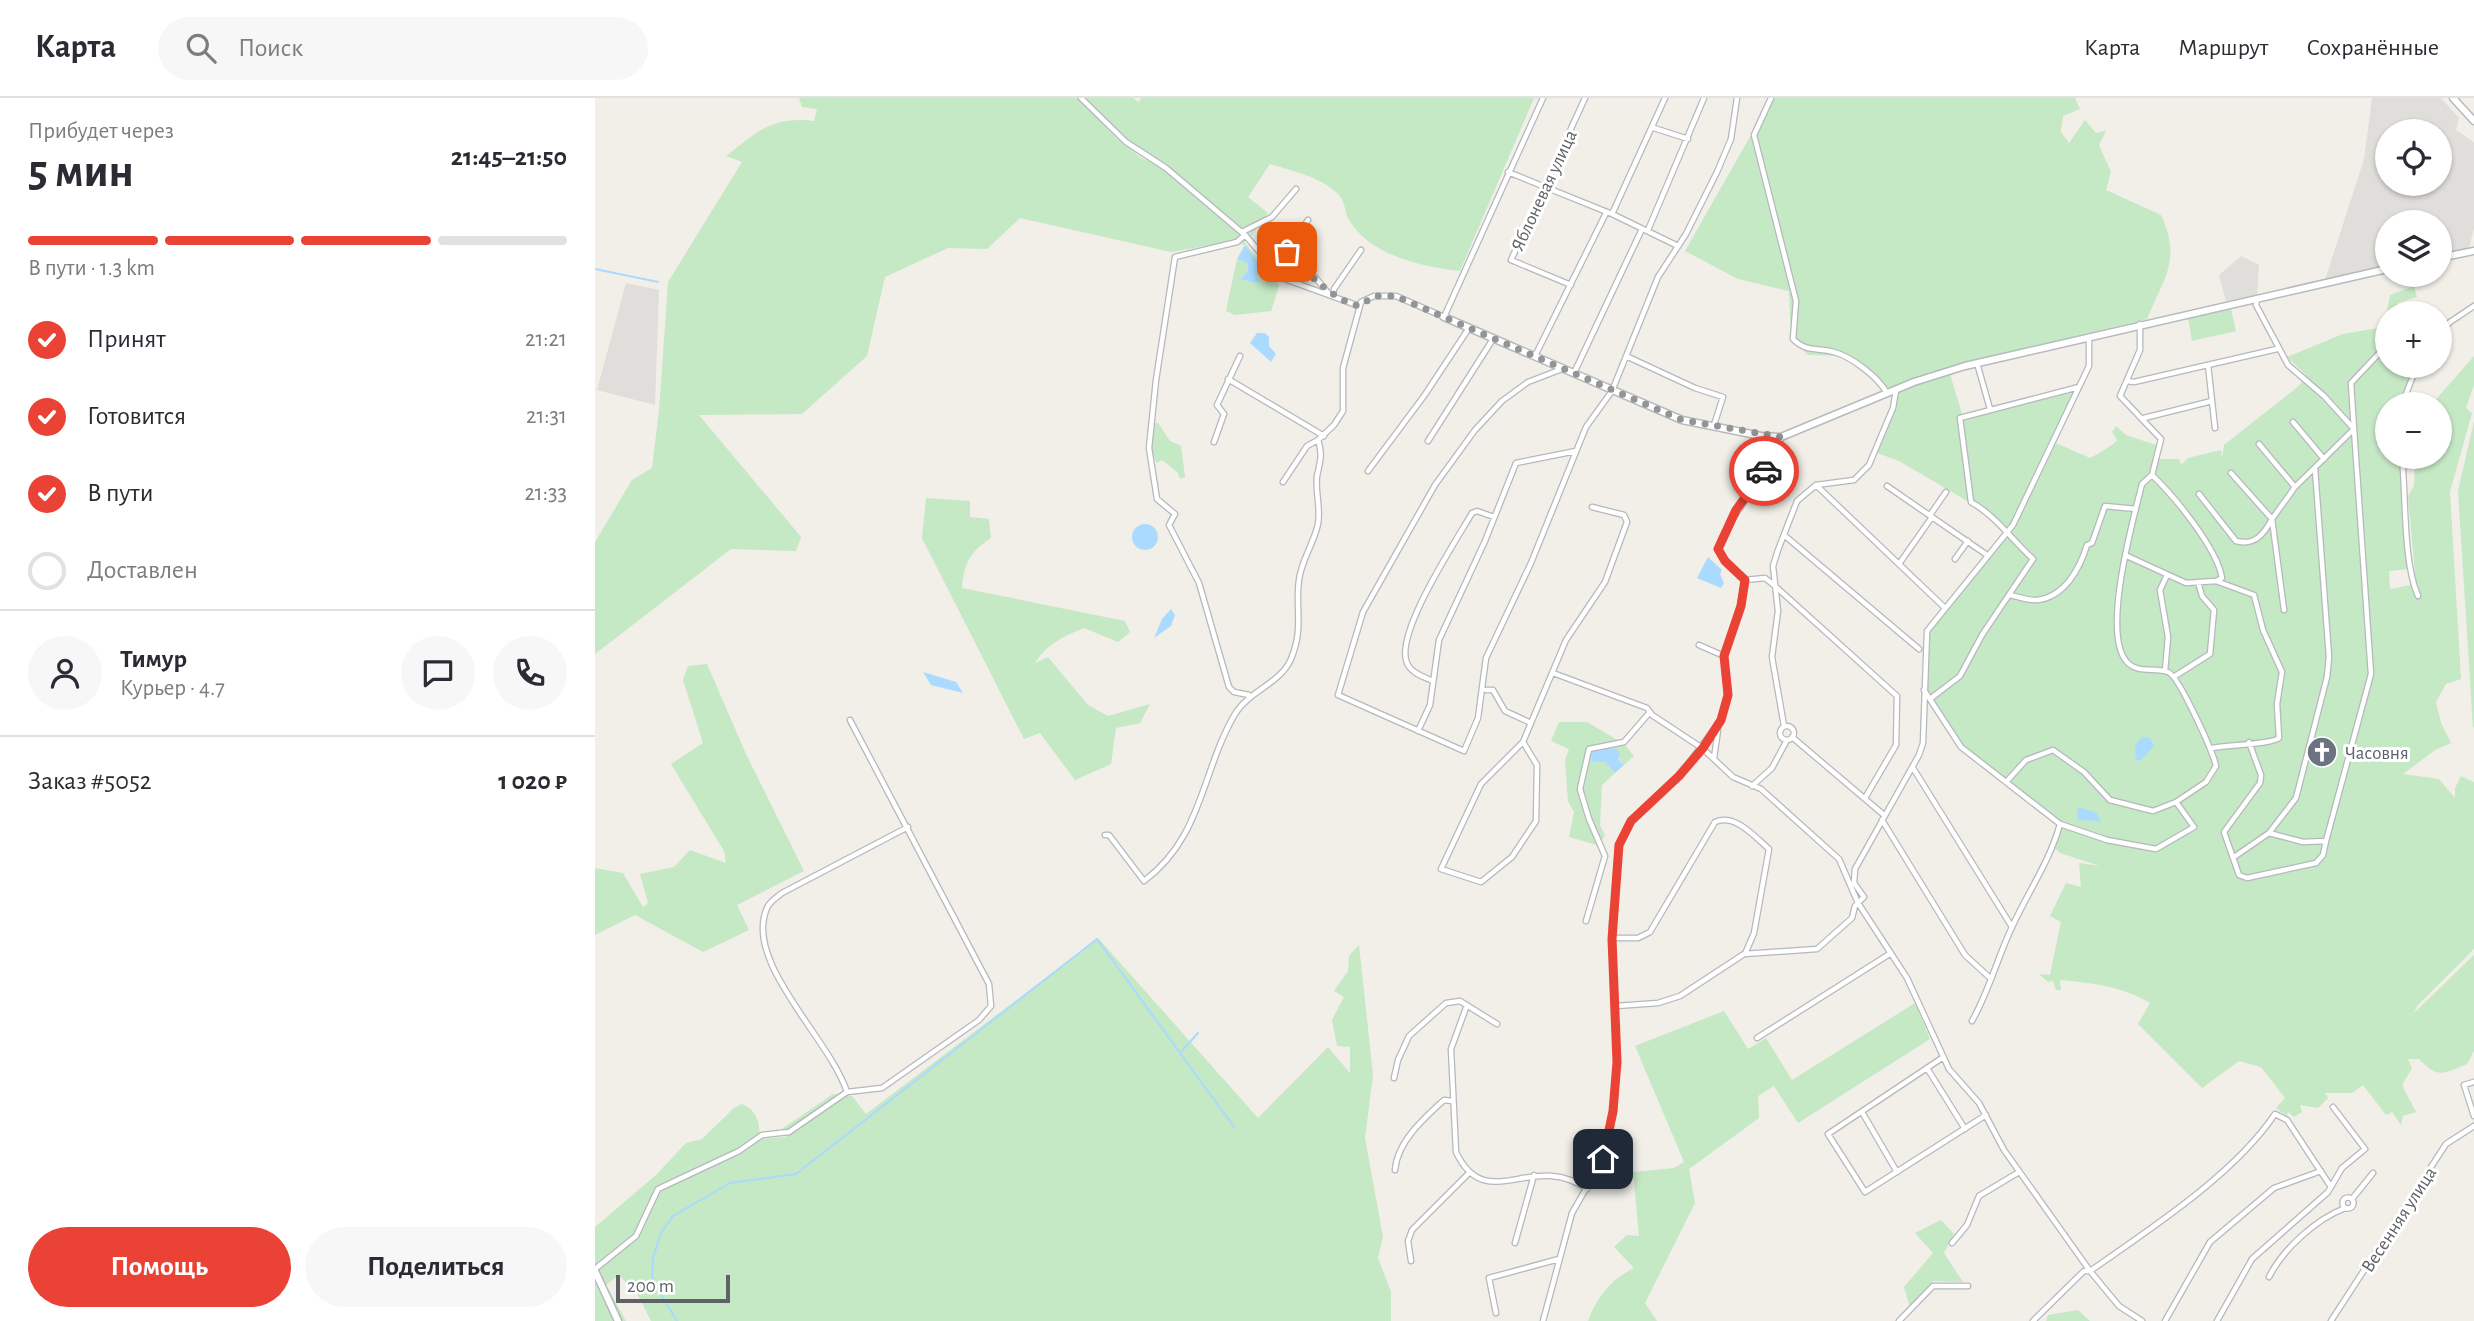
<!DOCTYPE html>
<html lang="ru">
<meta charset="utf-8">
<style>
:root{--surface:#fff;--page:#f7f7f7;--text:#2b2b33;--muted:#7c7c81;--line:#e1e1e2;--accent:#ea4335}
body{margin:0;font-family:"Alegreya Sans",sans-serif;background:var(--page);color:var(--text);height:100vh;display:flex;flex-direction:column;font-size:26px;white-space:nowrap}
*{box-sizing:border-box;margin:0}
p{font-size:23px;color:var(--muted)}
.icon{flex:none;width:38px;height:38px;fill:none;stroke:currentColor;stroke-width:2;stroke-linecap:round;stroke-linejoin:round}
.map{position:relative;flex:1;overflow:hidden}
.details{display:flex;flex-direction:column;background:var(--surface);width:595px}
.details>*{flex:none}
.buttons{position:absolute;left:1780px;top:21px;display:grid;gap:14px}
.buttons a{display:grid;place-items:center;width:77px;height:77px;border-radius:50%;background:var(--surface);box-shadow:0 2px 5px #0004;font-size:35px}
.scale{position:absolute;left:21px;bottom:18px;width:114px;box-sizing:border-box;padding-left:7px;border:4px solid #5f6368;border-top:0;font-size:19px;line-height:24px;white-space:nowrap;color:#5f6368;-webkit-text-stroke:5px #fff;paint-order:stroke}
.pin{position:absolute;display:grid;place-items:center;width:60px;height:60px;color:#fff;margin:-30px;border-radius:14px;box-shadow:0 4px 10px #0006}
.courier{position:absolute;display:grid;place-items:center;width:70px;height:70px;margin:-35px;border:5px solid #ea4335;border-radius:50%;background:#fff;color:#222;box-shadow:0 2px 9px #0007}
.summary em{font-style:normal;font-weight:700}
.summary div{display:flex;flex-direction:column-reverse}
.summary{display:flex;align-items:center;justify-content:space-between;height:119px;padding:0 28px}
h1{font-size:46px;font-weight:700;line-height:52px}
.bar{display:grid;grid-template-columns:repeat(4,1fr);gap:10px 7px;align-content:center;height:84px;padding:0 28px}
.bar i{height:9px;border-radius:5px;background:var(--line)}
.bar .active{background:var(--accent)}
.bar p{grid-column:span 4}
.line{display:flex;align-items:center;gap:18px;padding:0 28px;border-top:2px solid var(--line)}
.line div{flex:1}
.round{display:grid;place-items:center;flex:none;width:74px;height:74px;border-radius:37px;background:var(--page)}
ol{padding:0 28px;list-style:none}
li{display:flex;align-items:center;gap:21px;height:77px}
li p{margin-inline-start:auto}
li .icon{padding:7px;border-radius:50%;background:var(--accent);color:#fff;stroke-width:4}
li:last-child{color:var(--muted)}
li i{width:38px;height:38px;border:4px solid var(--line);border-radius:50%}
.action{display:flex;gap:14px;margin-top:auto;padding:14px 28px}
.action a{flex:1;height:80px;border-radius:42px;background:var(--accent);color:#fff;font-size:28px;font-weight:700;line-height:80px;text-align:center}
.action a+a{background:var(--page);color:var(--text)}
header{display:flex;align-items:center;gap:42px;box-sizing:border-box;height:98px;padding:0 35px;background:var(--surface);border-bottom:2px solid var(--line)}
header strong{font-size:33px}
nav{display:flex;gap:38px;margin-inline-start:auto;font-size:24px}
.search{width:490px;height:63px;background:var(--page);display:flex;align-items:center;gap:18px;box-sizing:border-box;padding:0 24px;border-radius:38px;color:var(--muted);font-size:26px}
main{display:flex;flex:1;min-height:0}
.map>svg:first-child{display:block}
.industrial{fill:#e0deda;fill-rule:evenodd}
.green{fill:#c5e8c5}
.water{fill:#aadaff}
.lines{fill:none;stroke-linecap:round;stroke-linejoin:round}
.stream{stroke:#aadaff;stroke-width:2}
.street-casing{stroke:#b5b8bc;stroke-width:7}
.secondary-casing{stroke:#b6babf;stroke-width:9}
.street{stroke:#fff;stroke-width:4.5}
.secondary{stroke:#fff;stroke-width:6}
.done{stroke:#929495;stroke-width:7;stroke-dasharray:0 12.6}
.route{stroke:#ea4335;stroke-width:9}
.labels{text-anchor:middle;stroke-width:6;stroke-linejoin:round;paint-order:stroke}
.street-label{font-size:19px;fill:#5f6368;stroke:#fff}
.worship-label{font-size:19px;fill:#5b616d;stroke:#fff;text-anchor:start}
</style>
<header>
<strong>Карта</strong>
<div class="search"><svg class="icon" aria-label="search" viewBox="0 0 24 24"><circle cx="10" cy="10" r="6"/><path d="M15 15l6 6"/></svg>Поиск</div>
<nav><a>Карта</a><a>Маршрут</a><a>Сохранённые</a></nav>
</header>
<main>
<section class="details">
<div class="summary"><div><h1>5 мин</h1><p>Прибудет через</p></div><em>21:45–21:50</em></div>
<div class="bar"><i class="active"></i><i class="active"></i><i class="active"></i><i></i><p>В пути · 1.3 km</p></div>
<ol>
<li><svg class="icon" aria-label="check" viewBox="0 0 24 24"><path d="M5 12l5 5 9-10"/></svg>Принят<p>21:21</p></li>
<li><svg class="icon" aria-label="check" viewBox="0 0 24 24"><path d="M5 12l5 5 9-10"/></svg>Готовится<p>21:31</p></li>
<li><svg class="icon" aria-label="check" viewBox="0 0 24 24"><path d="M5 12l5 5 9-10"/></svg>В пути<p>21:33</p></li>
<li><i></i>Доставлен</li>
</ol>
<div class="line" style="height:126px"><a class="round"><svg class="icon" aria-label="person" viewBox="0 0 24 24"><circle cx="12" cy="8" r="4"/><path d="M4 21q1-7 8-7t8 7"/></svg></a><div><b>Тимур</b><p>Курьер · 4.7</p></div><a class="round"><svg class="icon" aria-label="chat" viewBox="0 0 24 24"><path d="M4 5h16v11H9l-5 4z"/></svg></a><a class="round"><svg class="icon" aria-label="phone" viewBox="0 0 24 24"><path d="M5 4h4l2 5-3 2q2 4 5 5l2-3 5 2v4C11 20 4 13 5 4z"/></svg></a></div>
<div class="line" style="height:91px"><div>Заказ #5052</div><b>1 020 ₽</b></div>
<div class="action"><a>Помощь</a><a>Поделиться</a></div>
</section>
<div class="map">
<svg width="1879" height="1223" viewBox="0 0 1879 1223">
<rect width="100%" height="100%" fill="#f1efe8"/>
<path class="industrial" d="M1777 0H1846L1864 20 1861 32 1879 44V130L1874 150 1845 156 1844 124H1792V168L1730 182 1769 61ZM1792 33H1844V86H1792Z
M1646 158 1664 167 1662 197 1631 203 1624 177Z
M31 185 64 192 60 307 2 292Z"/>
<path class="green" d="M204 0H483L521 40 545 59 569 71 646 137C652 151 674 174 684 188L676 213 640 217 631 213 642 161 652 165 653 174 645 180 656 182 662 178 650 147 637 143 576 154 425 120 392 151 353 150 290 179 272 258 207 316 104 317 206 439 201 453 136 451 0 556V444L37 382 57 370 64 313 73 184 147 64 131 58C162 34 177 18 219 23L222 11 207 9Z
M490 0H538L543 4 547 0H939L865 173C828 169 776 158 754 122 750 115 750 103 744 97 727 79 698 73 675 66L653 99 673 115 654 142 573 68 534 45Z
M1177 0H1480L1485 11 1468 18 1466 34 1474 45 1490 22 1501 35 1511 33 1504 47 1516 74 1511 92 1566 117C1587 161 1569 180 1552 221L1368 266 1296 292 1249 258 1213 257 1196 240 1194 193 1143 181 1090 153Z
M1819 188 1822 199 1802 205 1800 215H1792V268H1821L1804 306H1792V359H1804L1814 471 1794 473 1795 491 1821 486 1813 398 1819 388 1820 359H1844V306H1837L1879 258V287L1871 310 1877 315 1855 394 1866 581 1851 586 1841 604 1846 625 1856 645 1840 652 1808 676 1844 681 1860 700V690L1866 678 1879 684V851L1822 908 1819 915 1879 857V953L1872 966C1848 976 1843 981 1824 961H1813L1817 970 1807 987 1821 1014 1808 1018 1806 1027 1797 1014 1791 1017 1768 987 1757 995H1730L1733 1000 1723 1010 1705 1007 1707 1014 1699 1019 1693 1014 1692 1018 1681 1010 1690 1000 1666 969 1644 963 1607 990 1543 926 1555 905C1526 888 1498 885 1465 882L1466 892H1461L1458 883 1453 884 1444 876 1455 877 1466 824 1455 818 1471 785 1486 789 1484 765 1505 768 1465 755 1460 750 1467 730 1367 650 1331 593 1333 535 1386 466 1407 442 1414 440 1461 345 1495 360C1501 357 1519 347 1522 342L1517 334 1521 328 1531 337 1564 348V361H1584L1586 367 1593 360 1626 352 1627 360 1629 347 1705 287 1711 277 1692 259 1748 236 1789 229 1795 197Z
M1636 211 1641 233 1597 243 1593 220Z
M1355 276 1368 319 1480 294 1416 425 1409 432 1391 414 1304 363 1282 355 1305 291Z
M1879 323V629L1878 630 1863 393Z
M563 325 575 343 586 348 590 379 585 381 583 375 567 362 562 365 556 355V326Z
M331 400 375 403V419L394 421 396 440C375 453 369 466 367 490L530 523 535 534 523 544 489 530C468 539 453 545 440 565L453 559 493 607 513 618 555 606 545 625 521 630 516 666 480 682 445 635 429 641 327 440Z
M112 566 151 656 209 773 142 807 154 832 108 854 40 817 0 837V770L28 775 48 809 53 805 45 776 79 769 95 752 131 765 129 753 76 666 108 645 88 582 93 568Z
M964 624H992L1029 646 1039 658 1029 667 1023 660 1010 664 1020 675 1007 687 1005 727 1010 738 1002 747 974 739 979 714 973 703 970 662 974 651 956 643Z
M503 840 663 1020 733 949 755 975V949L742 948 737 922 749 899 739 893 753 873 754 858 764 847 778 977 770 1040 788 1139 783 1160 796 1194V1223H56L44 1199 24 1177 11 1187 31 1223H0V1129L61 1077 91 1045 107 1041 139 1010 147 1006C164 1014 164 1025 165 1041L191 1039 187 1031 238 996 257 998 271 1016Z
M1320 905 1335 941 1203 1025 1179 988 1163 998 1164 1020 1094 1071 1100 1105 1050 1205 1062 1223H993C1002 1199 1016 1181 1039 1170L1019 1149 1032 1137 1044 1138 1038 1074 1079 1070 1089 1064 1040 948 1129 913 1153 951 1171 940 1197 982Z
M1346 1122 1359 1136 1349 1155 1368 1184 1338 1183 1315 1209 1309 1189 1338 1155 1320 1135Z
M1483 1212 1495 1223H1451L1453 1217Z"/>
<path class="water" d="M650 147 666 170 662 178 665 183 662 185 645 181 653 173 652 165 642 161Z
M662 235H670L674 239V248L681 256 676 264 655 245Z
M537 439a13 13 0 1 1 26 0a13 13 0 1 1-26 0Z
M1113 459 1127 472 1125 476 1129 485 1126 490 1102 480Z
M576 511 580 517 576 528 559 540 567 521Z
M328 574 361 584 368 595 336 587Z
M1547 639 1555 640 1559 648 1546 662 1541 663 1540 647Z
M1009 650 1022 651 1025 657 1023 661 1029 667 1020 675 1010 664 997 663 996 654Z
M1488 710 1501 715 1506 723 1483 722 1482 711Z"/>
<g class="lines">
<path class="stream" d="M0 171 63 184
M585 955 603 935
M82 1223 57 1182 58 1160 66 1135 78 1118 135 1085 201 1076 502 841 639 1029"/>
<g class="street-casing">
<path id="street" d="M486 0 531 44 571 70 650 137 687 180 764 208
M1176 0 1159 37 1201 203 1198 241C1212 255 1222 249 1239 254 1257 259 1283 279 1292 295
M1059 30 1093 41
M913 74 1017 116 1083 148
M1017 116 1070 0
M713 122 692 154 720 179 733 195
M1053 132 1109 0
M647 134 677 119 701 91
M650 137 642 144 580 159 561 282 554 350 562 401 580 416 574 427 604 485 634 589 639 594 654 597
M976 187 916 162 990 0
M738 198 739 191 766 152
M1662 200 1661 207 1693 267 1729 298 1759 331 1776 576 1731 743 1708 744 1674 735
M1545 226V252L1525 298 1566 341 1557 377C1579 398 1622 450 1627 480L1621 483 1659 497 1668 532 1687 574 1682 606 1684 640C1678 646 1631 647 1617 650
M1844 237 1855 224 1879 208
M940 258 1011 115
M1031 258 1100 290 1128 299 1119 327
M1382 265 1395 311
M1613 267 1620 330
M967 271 933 284 907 303 880 332 840 387 768 514 743 597 869 653 883 620 891 560 936 465 991 329 1017 293 1063 179 1091 136 1122 74 1136 41 1142 0
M979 275 1047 131
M633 281 729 338
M1532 283 1539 284 1682 251
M1807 306 1822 268
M1549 320 1617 303
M1698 324 1729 361
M833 343 898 241
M619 344 629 316 622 307 645 258
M1664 346 1700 389
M1807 359C1811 398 1808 464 1823 498
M773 373 829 298 874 230
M688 384 712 348 723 342
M1221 387 1350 510
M1292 388 1392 457
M1604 396 1641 443C1660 448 1669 436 1677 421L1636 375
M1335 417 1351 394
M1189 437 1324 551
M1532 458 1591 485 1621 483
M1360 461 1373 443
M1304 466 1337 419
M1150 482 1170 480 1180 488 1302 598 1301 647 1270 700
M1414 497C1422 498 1434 503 1442 502 1470 499 1485 470 1492 447L1497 445 1510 408 1541 411
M1689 512 1677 421 1700 389 1759 331 1756 285 1792 247
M1104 547 1129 558
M1570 573 1573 539 1565 492 1572 477
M958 575 1052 610 1057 617 1107 650 1138 679 1166 691 1244 761 1263 805 1312 880 1354 971 1384 1005 1409 1052 1495 1173 1524 1208 1547 1223
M1580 578 1615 556 1619 512 1607 498 1603 484
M838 583C829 579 816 575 812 565 799 536 861 443 877 415L882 413 899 419
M891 592H898L910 613 936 625
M1329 592 1366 649 1465 726 1512 742 1561 751 1599 729 1581 704
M1335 601 1365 578 1387 537 1438 461C1416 441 1401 418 1376 404L1365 320 1484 289
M1126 623 1133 598 1129 558 1145 508 1150 482 1130 462 1123 451C1136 410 1179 376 1186 339
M1185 635a7 7 0 1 1 14 0a7 7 0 1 1-14 0Z
M1189 628 1177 559 1183 513 1178 468 1183 452 1202 403 1221 387 1259 382 1274 367 1298 310 1301 292
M823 633 835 607 844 542 890 443 921 365 981 353
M1197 639 1289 717
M928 644 942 667 941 723 917 759 886 784 846 771 886 686 928 644 971 542 1010 484 1032 424 1029 417 997 409
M1654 644 1666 677 1665 685 1629 734 1644 777 1652 780 1721 765 1728 757 1731 743
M1119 660 1123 632
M1318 670 1417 829
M1412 683 1431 662 1458 652 1489 674 1515 702 1558 713 1581 704 1611 684 1621 668C1618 654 1584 578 1573 574 1560 569 1543 576 1532 564 1506 536 1538 422 1547 386L1557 377
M1157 688 1177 670 1192 642
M1287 722 1370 857 1394 879
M510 737H514L549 783C608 739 606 674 640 616 654 593 686 585 696 561 709 530 700 511 704 482 706 463 719 445 723 426 726 410 720 394 722 378 725 364 728 356 723 342L739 327 748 313V270L766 204 779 198H801L849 219 948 0
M1639 759 1674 735 1701 700 1732 579 1734 559 1720 371
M991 823 1010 758 994 721 985 691 994 651 1029 644 1055 614
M1017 840H1043L1055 834 1120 724C1140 715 1160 739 1174 751L1159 835 1150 856
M872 907 856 951 861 1054C891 1118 938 1052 992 1091
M1021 908 1063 905 1085 898 1149 856 1222 851 1257 820 1260 808 1269 799 1259 785 1260 771 1324 657 1328 645 1332 533 1418 427 1494 268V239
M1377 923C1394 893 1402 861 1417 829 1433 794 1455 763 1465 726
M1162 940 1296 855
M1347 960 1233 1036 1270 1094 1391 1017
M1332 970 1370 1031
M799 980 803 962 814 938 851 905 865 903 902 926
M1879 984 1869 987 1879 1018
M252 994C235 941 148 864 172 810 174 804 182 799 187 795L313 729
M1267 1014 1302 1074
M800 1072C802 1044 829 1020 849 1002L857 1003
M1747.5 1105a5.5 5.5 0 1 1 11 0a5.5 5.5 0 1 1-11 0Z
M1757 1101 1778 1075
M920 1145 939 1077
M1357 1145 1372 1127 1384 1098 1424 1074
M816 1163 813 1143 817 1132 874 1075
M0 1171 41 1138 63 1091 144 1053 167 1037 194 1034 252 994 287 990 384 922 396 908 394 886 255 622
M1674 1179C1688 1151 1720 1122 1750 1110
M901 1215 894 1180 964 1161
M948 1223 977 1115 1008 1061 1019 1013 1022 964 1017 826 1024 747 1036 723 1084 678 1126 622
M1304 1223 1338 1188H1373
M1438 1223 1489 1173H1495C1555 1131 1639 1077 1680 1016L1692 1022 1736 1089
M1570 1223 1615 1144 1679 1090 1726 1073
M1622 1223 1657 1161 1733 1094 1747 1070 1770 1051 1738 1009
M1736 1223 1851 1046 1879 1028"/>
</g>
<g class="secondary-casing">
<path id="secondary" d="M1858 0 1879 23
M1844 160 1879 153
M849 219 1087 322 1166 338 1186 339 1319 284 1370 268 1792 171
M0 1173 23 1223"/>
</g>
<use href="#street" class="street"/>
<use href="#secondary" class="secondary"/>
</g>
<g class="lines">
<path class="done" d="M692 154C715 175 733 200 764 208L779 198H800L1087 322 1186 339 1179 360 1169 373"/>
<path class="route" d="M1008 1061 1018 1013 1022 964 1017 841 1024 747 1036 723 1084 678 1108 650 1126 622 1133 597 1129 558 1146 508 1150 482 1130 463 1123 451 1141 412 1169 373"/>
</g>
<defs>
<g id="church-disc" transform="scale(1.575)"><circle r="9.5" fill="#6b7280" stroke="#fff"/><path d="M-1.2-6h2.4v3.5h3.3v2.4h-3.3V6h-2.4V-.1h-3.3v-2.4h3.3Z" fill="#fff"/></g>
</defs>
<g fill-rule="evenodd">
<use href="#church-disc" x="1727" y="654"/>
</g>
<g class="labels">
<g class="street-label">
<text transform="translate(948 92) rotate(-65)" y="7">Яблоневая улица</text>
<text transform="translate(1803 1121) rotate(-57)" y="7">Весенняя улица</text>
</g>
<g class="worship-label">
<text x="1750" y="661">Часовня</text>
</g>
</g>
</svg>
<div class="buttons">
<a><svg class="icon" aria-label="locate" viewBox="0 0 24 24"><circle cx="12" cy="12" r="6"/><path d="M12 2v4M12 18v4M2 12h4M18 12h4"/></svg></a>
<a><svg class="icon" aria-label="layers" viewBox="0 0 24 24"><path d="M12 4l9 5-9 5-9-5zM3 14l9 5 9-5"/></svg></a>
<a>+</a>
<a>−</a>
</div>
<div class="scale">200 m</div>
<div class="pin" style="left:692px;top:154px;background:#ea580c"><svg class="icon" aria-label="bag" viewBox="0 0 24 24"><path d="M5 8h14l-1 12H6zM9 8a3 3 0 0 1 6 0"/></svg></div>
<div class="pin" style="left:1008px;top:1061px;background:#1f2937"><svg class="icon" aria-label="home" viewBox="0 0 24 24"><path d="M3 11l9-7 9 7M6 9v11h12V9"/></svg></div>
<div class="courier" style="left:1169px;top:373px"><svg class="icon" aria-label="car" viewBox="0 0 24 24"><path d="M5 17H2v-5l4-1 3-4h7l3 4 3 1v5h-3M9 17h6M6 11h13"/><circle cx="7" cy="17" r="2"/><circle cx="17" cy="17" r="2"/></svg></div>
</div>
</main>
